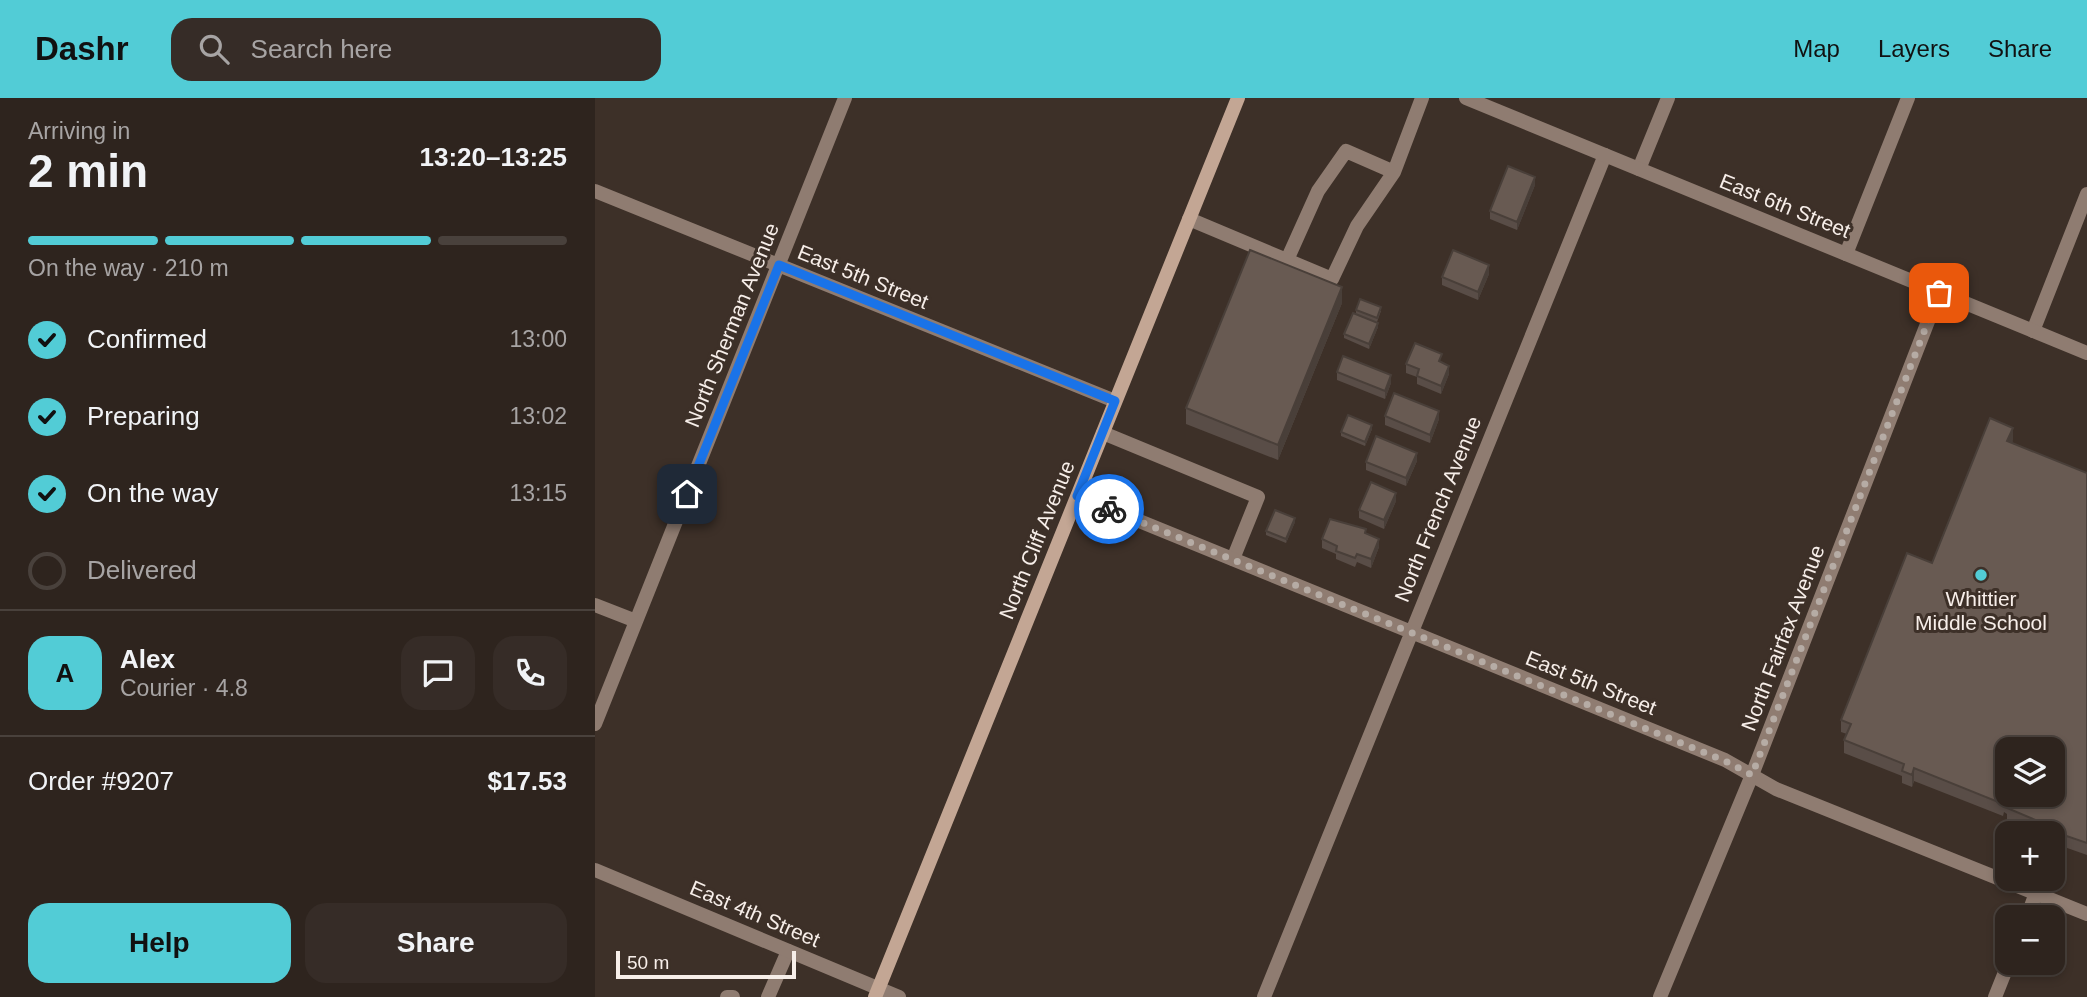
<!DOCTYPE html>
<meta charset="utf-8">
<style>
:root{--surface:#2e241e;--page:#362c27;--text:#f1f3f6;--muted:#a7a4a4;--line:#49413c;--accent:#52ccd6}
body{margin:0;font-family:Arial,sans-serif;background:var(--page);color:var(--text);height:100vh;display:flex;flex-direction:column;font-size:26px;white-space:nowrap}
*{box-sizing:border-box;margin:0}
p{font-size:23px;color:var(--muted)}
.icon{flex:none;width:38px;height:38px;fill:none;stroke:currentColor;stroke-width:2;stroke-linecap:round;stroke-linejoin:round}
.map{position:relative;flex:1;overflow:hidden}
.sheet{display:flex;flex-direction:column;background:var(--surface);width:595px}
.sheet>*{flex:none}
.controls{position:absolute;left:1400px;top:639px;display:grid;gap:14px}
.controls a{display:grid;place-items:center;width:70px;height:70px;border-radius:14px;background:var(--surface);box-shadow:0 4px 10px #0003,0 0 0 2px var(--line);font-size:35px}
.scale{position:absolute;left:21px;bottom:18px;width:180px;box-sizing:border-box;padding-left:7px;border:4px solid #f7eee9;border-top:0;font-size:19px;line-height:24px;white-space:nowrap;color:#f7eee9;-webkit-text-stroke:5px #3d3028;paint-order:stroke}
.pin{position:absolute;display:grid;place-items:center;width:60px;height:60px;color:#fff;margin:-30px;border-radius:14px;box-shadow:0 4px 10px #0006}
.courier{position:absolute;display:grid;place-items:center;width:70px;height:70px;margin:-35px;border:5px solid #1a73e8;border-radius:50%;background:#fff;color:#222;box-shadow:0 2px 9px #0007}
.headline em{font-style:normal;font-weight:800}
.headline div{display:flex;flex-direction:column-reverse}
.headline{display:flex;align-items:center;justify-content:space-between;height:119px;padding:0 28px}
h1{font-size:46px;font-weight:800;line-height:52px}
.bar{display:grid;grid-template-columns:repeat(4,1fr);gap:10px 7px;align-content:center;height:84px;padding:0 28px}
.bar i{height:9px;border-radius:5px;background:var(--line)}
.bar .on{background:var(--accent)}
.bar p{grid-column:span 4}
.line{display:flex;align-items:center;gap:18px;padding:0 28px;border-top:2px solid var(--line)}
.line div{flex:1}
.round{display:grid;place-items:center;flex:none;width:74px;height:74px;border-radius:21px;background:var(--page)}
ol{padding:0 28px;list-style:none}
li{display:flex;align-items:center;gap:21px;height:77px}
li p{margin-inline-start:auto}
li .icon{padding:7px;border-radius:50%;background:var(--accent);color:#111;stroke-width:4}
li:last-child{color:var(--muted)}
li i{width:38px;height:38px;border:4px solid var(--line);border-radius:50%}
.action{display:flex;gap:14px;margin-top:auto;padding:14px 28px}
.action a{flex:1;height:80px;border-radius:21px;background:var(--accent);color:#111;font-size:28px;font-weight:800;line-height:80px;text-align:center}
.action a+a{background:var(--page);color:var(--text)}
header{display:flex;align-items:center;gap:42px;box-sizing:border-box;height:98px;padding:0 35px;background:var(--accent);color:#111}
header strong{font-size:33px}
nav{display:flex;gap:38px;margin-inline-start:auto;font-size:24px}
.search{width:490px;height:63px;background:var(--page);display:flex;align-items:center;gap:18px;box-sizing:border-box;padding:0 24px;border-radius:21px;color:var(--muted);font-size:26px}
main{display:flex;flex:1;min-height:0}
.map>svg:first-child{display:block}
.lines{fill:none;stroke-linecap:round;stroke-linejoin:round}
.service{stroke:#8f7c71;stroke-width:14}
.minor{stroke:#8f7c71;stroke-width:14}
.tertiary{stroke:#8f7c71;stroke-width:14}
.secondary{stroke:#c3a694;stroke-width:14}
.wall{fill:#594d47}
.shaded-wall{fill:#493f39}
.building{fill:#685a52;stroke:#493f39;stroke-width:2;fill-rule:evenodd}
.done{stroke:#b6aca5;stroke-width:7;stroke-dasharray:0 12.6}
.route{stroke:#1a73e8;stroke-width:9}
.poi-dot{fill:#52ccd6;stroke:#3d3028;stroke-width:2.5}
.labels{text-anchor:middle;stroke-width:6;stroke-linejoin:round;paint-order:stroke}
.street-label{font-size:21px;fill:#f7eee9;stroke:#3d3028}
.poi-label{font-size:21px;fill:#f7eee9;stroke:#3d3028}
</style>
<header>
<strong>Dashr</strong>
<div class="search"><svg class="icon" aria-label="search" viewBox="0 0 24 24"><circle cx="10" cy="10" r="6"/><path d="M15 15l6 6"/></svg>Search here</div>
<nav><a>Map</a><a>Layers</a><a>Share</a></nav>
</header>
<main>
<section class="sheet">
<div class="headline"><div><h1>2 min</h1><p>Arriving in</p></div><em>13:20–13:25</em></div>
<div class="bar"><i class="on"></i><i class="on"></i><i class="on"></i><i></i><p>On the way · 210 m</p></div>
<ol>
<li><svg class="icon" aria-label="check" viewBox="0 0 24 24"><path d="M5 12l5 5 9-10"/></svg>Confirmed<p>13:00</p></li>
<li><svg class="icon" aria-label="check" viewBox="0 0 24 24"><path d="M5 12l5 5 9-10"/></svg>Preparing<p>13:02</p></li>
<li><svg class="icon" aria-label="check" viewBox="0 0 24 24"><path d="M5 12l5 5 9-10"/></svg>On the way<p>13:15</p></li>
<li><i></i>Delivered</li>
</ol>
<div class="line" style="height:126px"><b class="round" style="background:var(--accent);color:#111">A</b><div><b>Alex</b><p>Courier · 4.8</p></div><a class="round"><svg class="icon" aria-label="chat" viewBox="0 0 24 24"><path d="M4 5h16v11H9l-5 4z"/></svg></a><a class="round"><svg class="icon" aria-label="phone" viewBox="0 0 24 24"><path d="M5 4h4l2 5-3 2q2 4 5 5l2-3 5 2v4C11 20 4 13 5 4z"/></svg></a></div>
<div class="line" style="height:91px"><div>Order #9207</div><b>$17.53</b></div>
<div class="action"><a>Help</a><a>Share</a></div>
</section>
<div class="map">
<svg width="1492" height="899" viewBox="0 0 1492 899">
<rect width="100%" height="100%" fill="#3d3028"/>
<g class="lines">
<path class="service" d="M594 121 737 181 762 128 799 74 827 0
M1251 156 1313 0
M692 162 723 93 751 53 799 74
M508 335 663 399 638 461
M1432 819 1441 795
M132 899H138
M173 899 193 853
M1400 899 1414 864"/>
<path class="minor" d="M1044 71 1073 0
M0 93 520 303
M1438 233 1492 96
M483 398 1130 662 1181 691 1492 816
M0 507 41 523
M0 626 250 0
M0 772 304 899
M669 899 1010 57
M1065 899 1157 677 1344 195"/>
<path class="tertiary" d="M871 0 1492 255"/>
<path class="secondary" d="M280 899 643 0"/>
</g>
<path class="wall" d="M940 87 922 132 895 121V113Z
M894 176 883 202 847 187V179Z
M747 205 683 362 591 326V310Z
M761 212 786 213 782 224 783 229 774 251 749 240V236L761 216Z
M847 265 854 276 846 296 822 286V279L811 275V266Z
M742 274 796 285 790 301 742 282Z
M790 318 844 321 835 345 790 327Z
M777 331 770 348 746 338V334Z
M1418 342 1417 345 1492 375V757L1458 745V735H1443L1412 722V716L1409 714 1408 718 1319 683 1317 689 1307 685V678L1249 655V642L1252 636 1246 634V622L1337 465Z
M822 363 811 388 771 372V364Z
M801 403 789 431 764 420V412Z
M700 424 691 445 671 437V433Z
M771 436 784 449 776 470 762 464 760 469 741 461V456L727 450V441Z"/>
<path class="shaded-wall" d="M940 79V87L922 132V124Z
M894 167V176L883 202V194Z
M747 189V205L683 362V347Z
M783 225V229L774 251V246Z
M854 268V276L846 296V288Z
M796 277V285L790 301V293Z
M844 313V321L835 345V337Z
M777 327V331L770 348V344Z
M1418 330V342L1412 355V343Z
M822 355V363L811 388V380Z
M801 395V403L789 431V422Z
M700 420V424L691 445V441Z
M784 441V449L776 470V461Z
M1319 670V683L1317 689V677Z"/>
<path class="building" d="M913 68 940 79 922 124 895 113Z
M655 152 747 189 683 347 591 310Z
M858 152 894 167 883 194 847 179Z
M765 201 786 209 782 220 761 212Z
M758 215 783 225 774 246 749 236Z
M820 245 847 256 844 263 854 268 846 288 822 278 824 271 811 266Z
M748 258 796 277 790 293 742 274Z
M799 295 844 313 835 337 790 318Z
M753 317 777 327 770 344 746 334Z
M1395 320 1418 330 1412 343 1492 375V745L1454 732 1455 728 1412 710 1414 704 1409 702 1408 706 1319 670 1317 677 1307 673 1309 666 1249 642 1256 626 1246 622 1312 455 1337 465ZM1412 651H1458V696H1412Z
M781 338 822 355 811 380 771 364Z
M776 384 801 395 789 422 764 412Z
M680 412 700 420 691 441 671 433Z
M735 421 771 431 770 435 784 441 776 461 762 456 760 460 741 453 742 448 727 441Z"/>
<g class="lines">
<path class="done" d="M514 411 1130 663 1157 677 1344 195"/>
<path class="route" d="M92 396 184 167 520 303 482 398 514 411"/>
</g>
<circle class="poi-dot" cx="1386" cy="477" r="7"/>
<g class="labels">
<g class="street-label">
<text transform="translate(1190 108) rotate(22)" y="7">East 6th Street</text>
<text transform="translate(268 179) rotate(22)" y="7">East 5th Street</text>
<text transform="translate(137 227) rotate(-68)" y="7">North Sherman Avenue</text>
<text transform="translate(843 411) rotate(-68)" y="7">North French Avenue</text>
<text transform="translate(442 442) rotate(-68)" y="7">North Cliff Avenue</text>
<text transform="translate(1188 540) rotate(-69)" y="7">North Fairfax Avenue</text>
<text transform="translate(996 585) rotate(22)" y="7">East 5th Street</text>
<text transform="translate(160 816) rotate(23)" y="7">East 4th Street</text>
</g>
<g class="poi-label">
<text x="1386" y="508">Whittier<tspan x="1386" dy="24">Middle School</tspan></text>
</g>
</g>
</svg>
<div class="controls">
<a><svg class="icon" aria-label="layers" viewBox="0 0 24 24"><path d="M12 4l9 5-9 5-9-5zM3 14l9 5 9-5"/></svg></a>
<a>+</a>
<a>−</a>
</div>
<div class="scale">50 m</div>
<div class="pin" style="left:1344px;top:195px;background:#ea580c"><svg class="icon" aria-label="bag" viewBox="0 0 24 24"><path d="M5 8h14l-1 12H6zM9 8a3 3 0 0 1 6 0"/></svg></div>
<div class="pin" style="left:92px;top:396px;background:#1f2937"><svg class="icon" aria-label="home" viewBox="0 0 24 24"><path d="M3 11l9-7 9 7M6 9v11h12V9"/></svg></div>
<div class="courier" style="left:514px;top:411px"><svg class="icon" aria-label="bike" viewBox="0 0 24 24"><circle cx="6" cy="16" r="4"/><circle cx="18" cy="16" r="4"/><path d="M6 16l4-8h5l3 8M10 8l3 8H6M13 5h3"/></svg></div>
</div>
</main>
